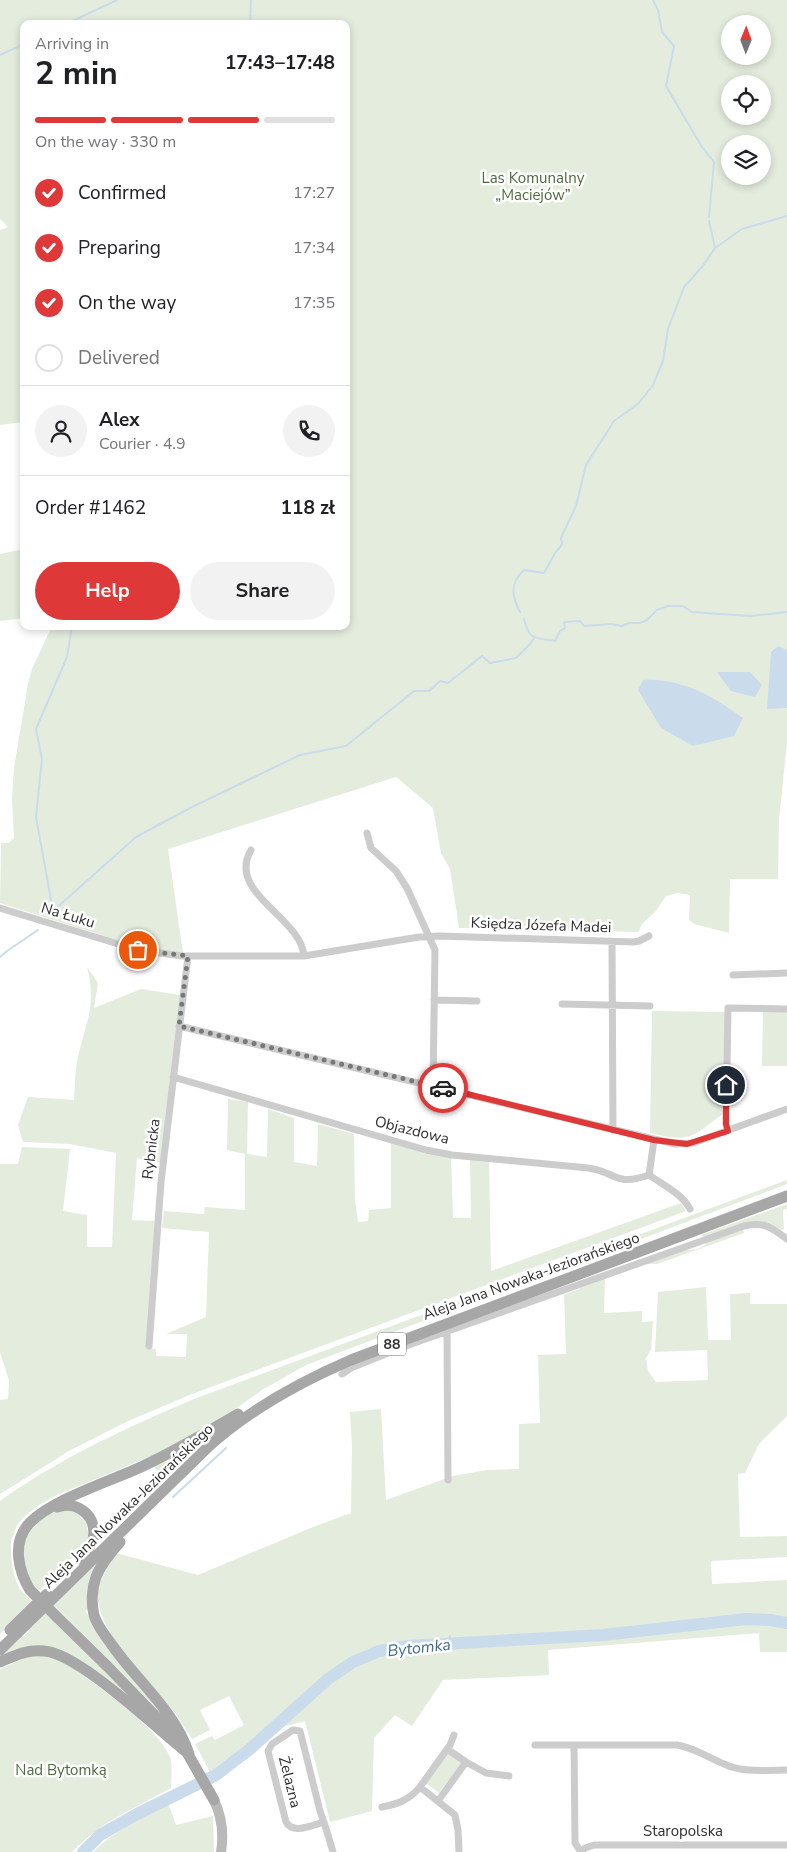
<!DOCTYPE html>
<meta charset="utf-8">
<style>
:root{--surface:#fff;--page:#f2f2f2;--text:#202124;--muted:#757577;--line:#e0e0e0;--accent:#df3839}
body{margin:0;font-family:"Nunito Sans",sans-serif;background:var(--page);color:var(--text);height:100vh;display:flex;flex-direction:column;font-size:19px;white-space:nowrap}
*{box-sizing:border-box;margin:0}
p{font-size:16px;color:var(--muted)}
.icon{flex:none;width:28px;height:28px;fill:none;stroke:currentColor;stroke-width:2;stroke-linecap:round;stroke-linejoin:round}
.map{position:relative;flex:1;overflow:hidden}
.side{position:absolute;left:20px;top:20px;width:330px;height:610px;display:flex;flex-direction:column;background:var(--surface);border-radius:10px;box-shadow:0 2px 8px #0003}
.side>*{flex:none}
.needle{width:32px;rotate:1deg}
.tools{position:absolute;left:721px;top:15px;display:grid;gap:10px}
.tools a{display:grid;place-items:center;width:50px;height:50px;border-radius:50%;background:var(--surface);box-shadow:0 2px 8px #0003;font-size:25px}
.pin{position:absolute;display:grid;place-items:center;width:42px;height:42px;color:#fff;margin:-21px;border:2px solid #fff;border-radius:50%;box-shadow:0 1px 5px #0007}
.courier{position:absolute;display:grid;place-items:center;width:50px;height:50px;margin:-25px;border:4px solid #df3839;border-radius:50%;background:#fff;color:#222;box-shadow:0 1px 6px #0007}
.summary em{font-style:normal;font-weight:700}
.summary div{display:flex;flex-direction:column-reverse}
.summary{display:flex;align-items:center;justify-content:space-between;height:85px;padding:0 15px}
h1{font-size:32px;font-weight:700;line-height:38px}
.bar{display:grid;grid-template-columns:repeat(4,1fr);gap:8px 5px;align-content:center;height:60px;padding:0 15px}
.bar i{height:6px;border-radius:4px;background:var(--line)}
.bar .active{background:var(--accent)}
.bar p{grid-column:span 4}
.line{display:flex;align-items:center;gap:12px;padding:0 15px;border-top:1px solid var(--line)}
.line div{flex:1}
.round{display:grid;place-items:center;flex:none;width:52px;height:52px;border-radius:26px;background:var(--page)}
ol{padding:0 15px;list-style:none}
li{display:flex;align-items:center;gap:15px;height:55px}
li p{margin-inline-start:auto}
li .icon{padding:5px;border-radius:50%;background:var(--accent);color:#fff;stroke-width:4}
li:last-child{color:var(--muted)}
li i{width:28px;height:28px;border:2px solid var(--line);border-radius:50%}
.button{display:flex;gap:10px;margin-top:auto;padding:10px 15px}
.button a{flex:1;height:58px;border-radius:30px;background:var(--accent);color:#fff;font-size:20px;font-weight:700;line-height:58px;text-align:center}
.button a+a{background:var(--page);color:var(--text)}
.map>svg:first-child{display:block}
.green{fill:#e4ecde;fill-rule:evenodd}
.water{fill:#cadceb}
.lines{fill:none;stroke-linecap:round;stroke-linejoin:round}
.stream{stroke:#cadceb;stroke-width:2}
.river{stroke:#cadceb;stroke-width:12}
.street{stroke:#ccc;stroke-width:7}
.secondary{stroke:#b9b9b9;stroke-width:10}
.primary{stroke:#a7a7a7;stroke-width:11}
.primary-bridge{stroke:#a7a7a7;stroke-width:11}
.done{stroke:#787878;stroke-width:5;stroke-dasharray:0 9}
.route{stroke:#df3839;stroke-width:6}
.labels{text-anchor:middle;stroke-width:5;stroke-linejoin:round;paint-order:stroke}
.shield{fill:#fff;stroke:#6d6d6d;stroke-width:1}
.shield-label{font-size:14px;font-weight:bold;fill:#2f2f2f}
.park-label{font-size:15px;fill:#4f6a3e;stroke:#fff}
.street-label{font-size:15px;fill:#2f2f2f;stroke:#fff}
.water-label{font-size:16px;font-style:italic;fill:#406b8f;stroke:#fff}
</style>
<div class="map">
<svg width="787" height="1852" viewBox="0 0 787 1852">
<rect width="100%" height="100%" fill="#fff"/>
<path class="green" d="M0 0H787V743L779 819 778 879H730L729 933 694 924 689 920 690 895 677 893 666 896 656 911 642 924 638 932 459 928 450 869 441 853 433 808 396 777 168 849 183 953 145 949 0 903 1 843H9L14 838 12 798 14 768 28 684 32 669 52 626H346V24H24V422L0 425V230L8 227 0 219ZM730 24H762V56H730ZM730 84H762V116H730ZM730 144H762V176H730Z
M24 549V618L0 621V554Z
M87 967 98 983 94 1008 141 989 180 995 160 1163 137 1158 132 1220 155 1221 146 1349H156V1356L186 1357 187 1334H166L206 1317 209 1232 162 1228 164 1211 204 1214 205 1207 245 1210V1154L227 1150 228 1099 248 1102 247 1154 267 1157 268 1109 294 1118V1162L317 1166 318 1124 354 1134 355 1200 358 1222 368 1221 369 1210 391 1208V1142L451 1156 453 1218H471L470 1158 489 1161 491 1271 681 1203 686 1211 192 1394 126 1422 69 1451 0 1494V1400L8 1399 9 1381 0 1352V1164H18L22 1147 70 1149 63 1211 87 1215V1247H112L116 1153 70 1144 23 1142 18 1125 28 1097 74 1100C75 1086 75 1071 78 1057 86 1022 97 1004 87 967Z
M652 1011 725 1012 724 1113C692 1137 691 1143 650 1133Z
M763 1011 787 1012V1066H762Z
M787 1180V1184L306 1365 262 1390 224 1417 161 1452 59 1494 39 1505 25 1516 17 1525 11 1541V1557L14 1575 19 1588 33 1603 0 1634V1501C60 1458 126 1428 194 1399Z
M787 1204V1209L783 1210 784 1229 779 1231 766 1223 705 1238 701 1235Z
M743 1229 744 1233 657 1264H644L686 1250C694 1250 703 1249 707 1242Z
M605 1278 604 1313 642 1311V1322L653 1321 651 1350 646 1358 648 1371 656 1382 708 1380 707 1350 655 1352 658 1292 706 1287 708 1340H731L730 1294 750 1293V1304H787V1416L759 1444 745 1473 738 1474 740 1537 787 1536V1557L711 1561 712 1584 787 1580V1618L754 1615 602 1631 390 1645 367 1652 347 1662 324 1676 248 1748 210 1772 195 1744 212 1736 215 1740 244 1725 229 1696 200 1710 210 1730 192 1739C185 1728 178 1717 170 1707 147 1677 94 1631 98 1591 100 1578 110 1564 116 1553L198 1575 313 1527 351 1513 352 1446 350 1412 381 1409 386 1500 453 1476 487 1470 519 1469V1424L540 1423 538 1355 566 1354 564 1295Z
M188 1448V1450L160 1477 153 1464Z
M146 1488V1491L96 1540 99 1526 109 1523Z
M62 1509C81 1510 93 1525 86 1544L39 1591C9 1561 22 1522 62 1509Z
M102 1556 88 1609 85 1611 164 1716 54 1605Z
M45 1612 157 1722 67 1653 0 1657 28 1632Z
M740 1624H773L787 1626V1652H760L759 1633 548 1650 549 1675 443 1680 412 1726 395 1715 374 1738 372 1811 330 1822 305 1721 278 1728 331 1679 353 1665 394 1652 601 1638Z
M38 1656H50L64 1661C92 1683 157 1725 170 1757 173 1765 171 1779 171 1788 136 1807 99 1823 72 1852H0V1669L24 1658Z
M448 1752 462 1762 439 1793 426 1783Z
M168 1803 176 1825 213 1816 214 1852H93C115 1830 141 1818 168 1803Z"/>
<path class="water" d="M778 646 787 650V708L767 709 771 652Z
M717 672H750L762 685 755 697 731 691Z
M643 680C681 678 713 696 743 718L734 736 693 746 661 728 638 690Z"/>
<g class="lines">
<path class="stream" d="M653 0 658 10 662 32 674 46 666 86 702 147 714 162 709 217
M66 24 117 0
M250 24 251 0
M0 55 24 44
M715 248 742 229 787 216
M520 612C511 596 510 582 524 570L544 573 555 553 561 546 562 543 561 538 576 506 586 465 614 421 638 404 653 385 663 361 668 329 684 287 702 267 715 248 709 221
M524 619C529 640 535 638 555 641L560 631 565 628 564 622 580 621 584 626 611 624 622 626 629 623H640L647 620 657 610 668 606H683L692 612 750 616 787 612
M53 911 136 837 190 808 300 755 346 746 414 691H429L440 681 448 683 482 656 490 663 516 658C522 651 530 646 534 638
M53 911 36 817 42 759 36 729 67 657 72 626
M0 957 7 951 38 930
M173 1497 226 1448
M449 1644 450 1636"/>
<path class="river" d="M83 1852 100 1835 135 1815 216 1775 250 1749 328 1679 353 1662 379 1651 408 1646 603 1635 746 1619 771 1620 787 1623"/>
<path class="street" d="M367 833 371 848 396 871 407 888 435 950 433 1086
M251 850C226 893 301 917 304 956
M0 908 138 950 182 956H304L419 937 439 936 634 942 639 941 649 936
M612 942 613 1130
M733 975 787 973
M434 1000 477 1001
M562 1004 650 1006
M179 1026 675 1144 693 1143 787 1109
M173 1077 426 1150 452 1155 588 1168C617 1172 615 1187 649 1175
M727 1131 726 1124 728 1008 787 1009
M649 1175C663 1185 681 1193 690 1209
M649 1175 654 1140
M447 1331 448 1480
M149 1346 161 1182 188 956
M342 1374 351 1368 403 1347 744 1226C765 1221 771 1228 787 1239
M454 1735 450 1745 420 1787 455 1815 458 1830 459 1852
M535 1745H677C695 1748 707 1757 724 1764 743 1773 766 1770 787 1770
M574 1745 575 1838V1843L581 1852
M466 1762 486 1773 509 1776
M438 1801 466 1762 447 1749
M382 1807C398 1804 409 1800 420 1787
M324 1822C312 1825 293 1835 286 1822L268 1751 272 1744 293 1730 300 1731 320 1811C325 1825 329 1838 333 1852
M581 1852 585 1848 594 1845H787"/>
<path class="secondary" d="M214 1800C222 1817 224 1834 221 1852"/>
<path class="primary" d="M57 1507C77 1500 98 1516 93 1539 91 1546 86 1553 82 1560
M120 1542C111 1552 101 1564 96 1577 92 1588 91 1603 94 1615 97 1626 105 1635 112 1645 137 1681 175 1711 189 1754
M30 1590C19 1572 12 1545 27 1526 47 1501 111 1481 141 1467 175 1451 206 1433 238 1414
M57 1617 108 1667 175 1736
M10 1630 47 1594
M0 1650 208 1447C250 1409 300 1382 351 1360L787 1196
M0 1662C14 1656 28 1649 44 1651 79 1653 158 1730 189 1754
M185 1749 214 1800"/>
<path class="primary-bridge" d="M30 1590 57 1617"/>
</g>
<g class="lines">
<path class="done" d="M138 950 188 956 179 1026 443 1088"/>
<path class="route" d="M443 1088 654 1140 687 1144 728 1131 726 1124V1085"/>
</g>
<g class="labels">
<rect class="shield" x="378" y="1332.5" width="28" height="23" rx="4"/>
<g class="shield-label">
<text x="392" y="1349">88</text>
</g>
<g class="park-label">
<text x="533" y="183">Las Komunalny<tspan x="533" dy="17">„Maciejów”</tspan></text>
<text x="61" y="1775">Nad Bytomką</text>
</g>
<g class="street-label">
<text transform="translate(68 915) rotate(17)" y="5">Na Łuku</text>
<text transform="translate(541 925) rotate(2)" y="5">Księdza Józefa Madei</text>
<text transform="translate(412 1130) rotate(14)" y="5">Objazdowa</text>
<text transform="translate(151 1149) rotate(-83)" y="5">Rybnicka</text>
<text transform="translate(531 1276) rotate(-20)" y="5">Aleja Jana Nowaka-Jeziorańskiego</text>
<text transform="translate(128 1506) rotate(-44)" y="5">Aleja Jana Nowaka-Jeziorańskiego</text>
<text transform="translate(290 1782) rotate(76)" y="5">Żelazna</text>
<text x="683" y="1836">Staropolska</text>
</g>
<g class="water-label">
<text transform="translate(419 1647) rotate(-6)" y="6">Bytomka</text>
</g>
</g>
</svg>
<div class="tools">
<a><svg class="needle" viewBox="-14 -14 28 28"><path d="M0-13l5 13h-10z" fill="#e53935"/><path d="M0 13l5-13h-10z" fill="#757577"/></svg></a>
<a><svg class="icon" aria-label="locate" viewBox="0 0 24 24"><circle cx="12" cy="12" r="6"/><path d="M12 2v4M12 18v4M2 12h4M18 12h4"/></svg></a>
<a><svg class="icon" aria-label="layers" viewBox="0 0 24 24"><path d="M12 4l9 5-9 5-9-5zM3 14l9 5 9-5"/></svg></a>
</div>
<div class="pin" style="left:138px;top:950px;background:#ea580c"><svg class="icon" aria-label="bag" viewBox="0 0 24 24"><path d="M5 8h14l-1 12H6zM9 8a3 3 0 0 1 6 0"/></svg></div>
<div class="pin" style="left:726px;top:1085px;background:#1f2937"><svg class="icon" aria-label="home" viewBox="0 0 24 24"><path d="M3 11l9-7 9 7M6 9v11h12V9"/></svg></div>
<div class="courier" style="left:443px;top:1088px"><svg class="icon" aria-label="car" viewBox="0 0 24 24"><path d="M5 17H2v-5l4-1 3-4h7l3 4 3 1v5h-3M9 17h6M6 11h13"/><circle cx="7" cy="17" r="2"/><circle cx="17" cy="17" r="2"/></svg></div>
<section class="side">
<div class="summary"><div><h1>2 min</h1><p>Arriving in</p></div><em>17:43–17:48</em></div>
<div class="bar"><i class="active"></i><i class="active"></i><i class="active"></i><i></i><p>On the way · 330 m</p></div>
<ol>
<li><svg class="icon" aria-label="check" viewBox="0 0 24 24"><path d="M5 12l5 5 9-10"/></svg>Confirmed<p>17:27</p></li>
<li><svg class="icon" aria-label="check" viewBox="0 0 24 24"><path d="M5 12l5 5 9-10"/></svg>Preparing<p>17:34</p></li>
<li><svg class="icon" aria-label="check" viewBox="0 0 24 24"><path d="M5 12l5 5 9-10"/></svg>On the way<p>17:35</p></li>
<li><i></i>Delivered</li>
</ol>
<div class="line" style="height:90px"><a class="round"><svg class="icon" aria-label="person" viewBox="0 0 24 24"><circle cx="12" cy="8" r="4"/><path d="M4 21q1-7 8-7t8 7"/></svg></a><div><b>Alex</b><p>Courier · 4.9</p></div><a class="round"><svg class="icon" aria-label="phone" viewBox="0 0 24 24"><path d="M5 4h4l2 5-3 2q2 4 5 5l2-3 5 2v4C11 20 4 13 5 4z"/></svg></a></div>
<div class="line" style="height:65px"><div>Order #1462</div><b>118 zł</b></div>
<div class="button"><a>Help</a><a>Share</a></div>
</section>
</div>
